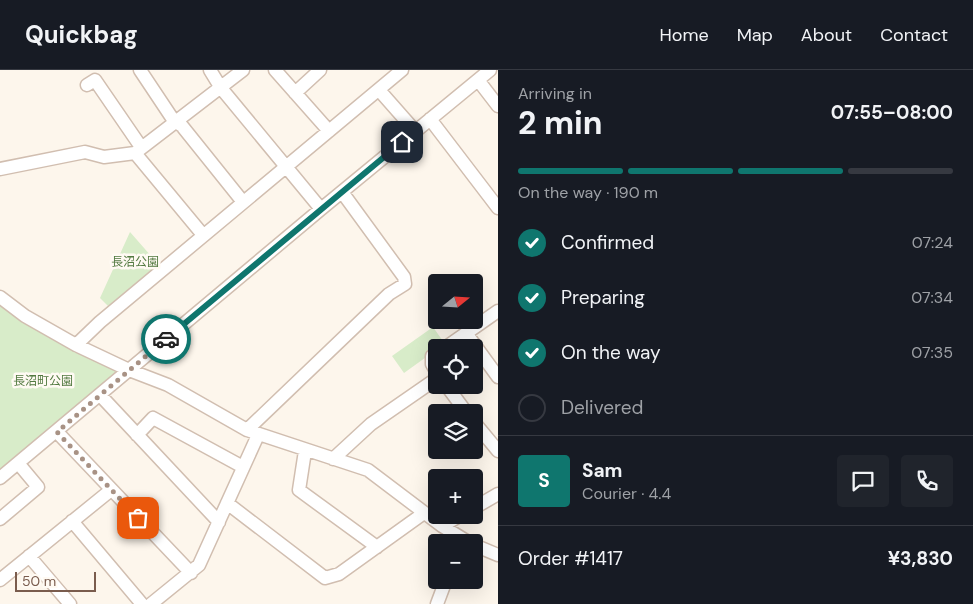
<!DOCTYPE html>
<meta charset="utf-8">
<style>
:root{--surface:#171b24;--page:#20242c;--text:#f1f3f6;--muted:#9ea1a6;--line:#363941;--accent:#0f766e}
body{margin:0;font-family:"DM Sans","Noto Sans JP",sans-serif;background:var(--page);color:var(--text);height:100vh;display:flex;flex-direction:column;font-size:19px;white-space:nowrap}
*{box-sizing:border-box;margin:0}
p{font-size:16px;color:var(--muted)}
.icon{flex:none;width:28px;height:28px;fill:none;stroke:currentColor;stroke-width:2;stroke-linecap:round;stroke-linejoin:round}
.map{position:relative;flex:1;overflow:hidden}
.details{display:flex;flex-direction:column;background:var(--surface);width:475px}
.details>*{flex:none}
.needle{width:32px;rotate:72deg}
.buttons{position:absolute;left:428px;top:204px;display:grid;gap:10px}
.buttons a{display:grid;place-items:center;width:55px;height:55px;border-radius:5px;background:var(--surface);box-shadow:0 5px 20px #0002;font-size:25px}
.scale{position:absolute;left:15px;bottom:12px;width:81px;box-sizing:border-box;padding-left:5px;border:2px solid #7a5c4d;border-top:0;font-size:14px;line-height:18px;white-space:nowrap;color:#7a5c4d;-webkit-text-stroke:4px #fffaf3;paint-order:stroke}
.pin{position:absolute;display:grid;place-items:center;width:42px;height:42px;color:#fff;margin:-21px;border-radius:10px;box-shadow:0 2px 8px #0006}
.courier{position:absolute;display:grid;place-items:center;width:50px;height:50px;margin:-25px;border:4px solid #0f766e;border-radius:50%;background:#fff;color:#222;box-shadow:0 1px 6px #0007}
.head em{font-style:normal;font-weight:700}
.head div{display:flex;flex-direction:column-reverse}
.head{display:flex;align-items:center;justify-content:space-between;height:85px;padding:0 20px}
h1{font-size:32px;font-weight:700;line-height:38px}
.bar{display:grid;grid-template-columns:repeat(4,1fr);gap:8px 5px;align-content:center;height:60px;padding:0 20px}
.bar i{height:6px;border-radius:4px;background:var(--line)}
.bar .selected{background:var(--accent)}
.bar p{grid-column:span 4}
.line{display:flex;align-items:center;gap:12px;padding:0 20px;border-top:1px solid var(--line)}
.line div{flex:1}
.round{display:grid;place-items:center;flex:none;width:52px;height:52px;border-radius:5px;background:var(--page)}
ol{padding:0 20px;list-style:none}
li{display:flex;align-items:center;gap:15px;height:55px}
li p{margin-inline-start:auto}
li .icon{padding:5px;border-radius:50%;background:var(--accent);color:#fff;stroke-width:4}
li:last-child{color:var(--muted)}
li i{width:28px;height:28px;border:2px solid var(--line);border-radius:50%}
header{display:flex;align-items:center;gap:30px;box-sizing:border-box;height:70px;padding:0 25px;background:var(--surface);border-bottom:1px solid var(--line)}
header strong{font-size:24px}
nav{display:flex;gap:28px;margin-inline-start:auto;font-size:18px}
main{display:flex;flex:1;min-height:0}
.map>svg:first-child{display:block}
.green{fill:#d8ecc9}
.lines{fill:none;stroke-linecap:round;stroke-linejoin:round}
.minor-casing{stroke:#d1beb0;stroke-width:15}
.minor{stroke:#fff;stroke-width:12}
.done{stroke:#a89285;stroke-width:5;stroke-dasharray:0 9}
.route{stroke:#0f766e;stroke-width:6}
.labels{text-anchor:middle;stroke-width:5;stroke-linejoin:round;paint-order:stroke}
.park-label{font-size:12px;fill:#537a41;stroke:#fffaf3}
</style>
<header>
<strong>Quickbag</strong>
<nav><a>Home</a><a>Map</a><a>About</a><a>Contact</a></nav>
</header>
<main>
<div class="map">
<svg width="498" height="534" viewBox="0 0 498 534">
<rect width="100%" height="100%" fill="#fdf6ec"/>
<path class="green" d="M130 162 159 195 108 236 100 228Z
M0 232 114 299 117 306 0 402Z
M433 257 445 274 436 278V280L404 303 392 286Z"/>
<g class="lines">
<g class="minor-casing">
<path id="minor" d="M140 0 174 51 182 56 243 132
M210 0 221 18 321 139
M275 0 329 61
M478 10 498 36
M87 15 95 10 141 77
M379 20 416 62
M295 23 320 0
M430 49 498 138
M135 83 243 0
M0 99 85 82 104 87 135 83 203 165
M0 227 25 246 76 275 129 300 168 315 247 360 368 400 442 456 468 472
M466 263 498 307
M76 275 100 252 402 0
M445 278 498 241
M436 283 432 286V294L436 301
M446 315 466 342
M100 325 219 452
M474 352 498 381
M247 360 389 224 405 214 404 207 342 122
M57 362 191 503
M137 365 153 348 243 397
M305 381 299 420 377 477
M333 389 371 354 436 309
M0 408 321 139 490 0
M227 433 325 508 339 504 424 443
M474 438 498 424
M0 449 38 417 18 393
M72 451 142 534
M442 456 461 445
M474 475 498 485
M29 486 70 534
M0 510 111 420
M151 534 199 495 258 365
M437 534 446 510"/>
</g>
<use href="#minor" class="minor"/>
</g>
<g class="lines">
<path class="done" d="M138 448 57 362 166 269"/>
<path class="route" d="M166 269 402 72"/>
</g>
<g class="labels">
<g class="park-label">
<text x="135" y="196">長沼公園</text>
<text x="43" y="315">長沼町公園</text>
</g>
</g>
</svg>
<div class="buttons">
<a><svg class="needle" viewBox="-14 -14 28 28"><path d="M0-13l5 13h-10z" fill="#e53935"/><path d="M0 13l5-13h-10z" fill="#9ea1a6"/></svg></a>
<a><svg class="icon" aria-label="locate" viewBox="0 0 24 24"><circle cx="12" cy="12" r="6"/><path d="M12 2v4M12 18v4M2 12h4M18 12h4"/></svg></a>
<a><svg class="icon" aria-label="layers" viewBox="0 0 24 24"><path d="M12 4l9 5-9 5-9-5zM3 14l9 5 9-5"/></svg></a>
<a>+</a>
<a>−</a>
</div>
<div class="scale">50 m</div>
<div class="pin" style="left:138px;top:448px;background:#ea580c"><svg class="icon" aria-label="bag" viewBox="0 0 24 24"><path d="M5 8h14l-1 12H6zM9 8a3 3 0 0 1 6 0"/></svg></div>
<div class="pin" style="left:402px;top:72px;background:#1f2937"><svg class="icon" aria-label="home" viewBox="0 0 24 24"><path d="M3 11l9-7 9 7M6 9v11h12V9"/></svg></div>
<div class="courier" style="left:166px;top:269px"><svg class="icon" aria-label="car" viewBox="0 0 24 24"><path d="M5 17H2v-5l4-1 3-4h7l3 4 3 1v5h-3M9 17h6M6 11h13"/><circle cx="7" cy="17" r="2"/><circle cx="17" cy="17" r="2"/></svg></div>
</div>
<section class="details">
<div class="head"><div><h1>2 min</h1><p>Arriving in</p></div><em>07:55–08:00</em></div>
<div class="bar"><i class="selected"></i><i class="selected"></i><i class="selected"></i><i></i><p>On the way · 190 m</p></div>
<ol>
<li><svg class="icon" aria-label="check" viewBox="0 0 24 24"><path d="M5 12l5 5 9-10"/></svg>Confirmed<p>07:24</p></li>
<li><svg class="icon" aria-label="check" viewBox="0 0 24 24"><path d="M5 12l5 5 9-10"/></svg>Preparing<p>07:34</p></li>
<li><svg class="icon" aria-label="check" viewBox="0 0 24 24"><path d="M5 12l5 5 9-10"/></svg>On the way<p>07:35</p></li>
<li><i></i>Delivered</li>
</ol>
<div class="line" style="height:90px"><b class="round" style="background:var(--accent);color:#fff">S</b><div><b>Sam</b><p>Courier · 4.4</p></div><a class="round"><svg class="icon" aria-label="chat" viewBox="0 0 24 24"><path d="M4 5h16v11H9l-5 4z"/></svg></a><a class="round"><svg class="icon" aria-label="phone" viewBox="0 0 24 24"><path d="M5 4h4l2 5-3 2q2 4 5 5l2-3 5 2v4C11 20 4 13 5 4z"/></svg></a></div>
<div class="line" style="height:65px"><div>Order #1417</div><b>¥3,830</b></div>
</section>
</main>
